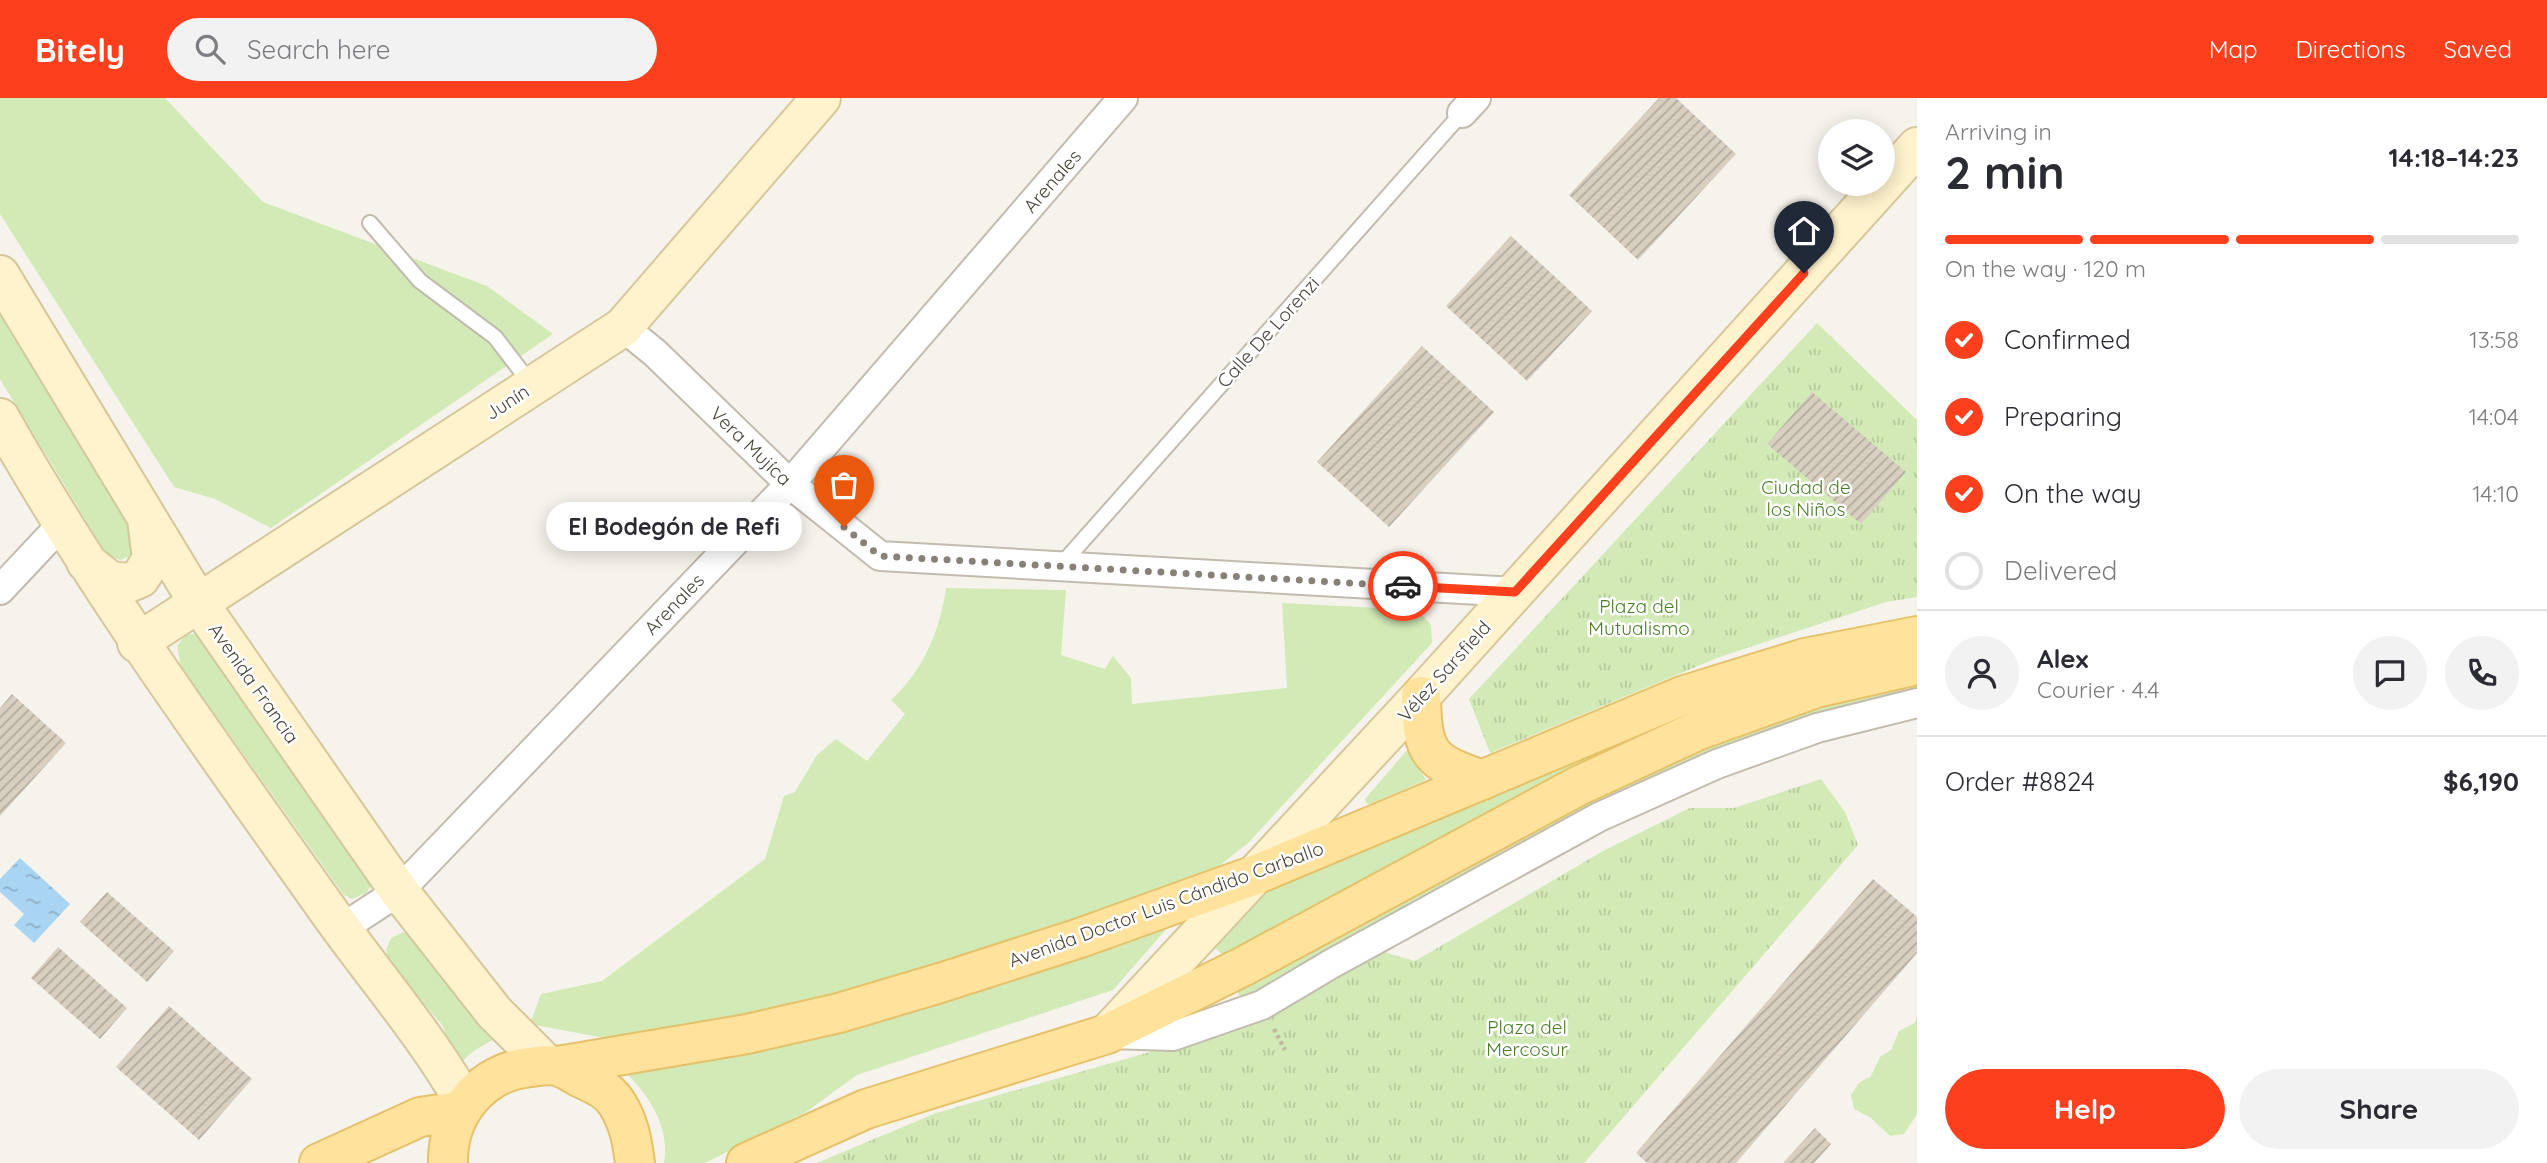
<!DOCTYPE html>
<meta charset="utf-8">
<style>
:root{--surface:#fff;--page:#f2f2f3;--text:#2b2b33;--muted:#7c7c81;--line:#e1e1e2;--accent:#fc3f1d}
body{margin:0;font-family:Quicksand,sans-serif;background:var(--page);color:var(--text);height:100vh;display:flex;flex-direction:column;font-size:26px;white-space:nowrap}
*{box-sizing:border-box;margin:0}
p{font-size:23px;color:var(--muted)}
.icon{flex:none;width:38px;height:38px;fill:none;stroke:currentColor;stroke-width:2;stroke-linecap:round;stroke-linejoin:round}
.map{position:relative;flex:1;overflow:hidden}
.side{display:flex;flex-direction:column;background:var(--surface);width:630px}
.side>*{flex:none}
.fabs{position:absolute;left:1818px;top:21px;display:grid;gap:14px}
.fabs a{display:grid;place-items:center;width:77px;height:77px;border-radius:50%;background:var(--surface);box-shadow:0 4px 18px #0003;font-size:35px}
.pin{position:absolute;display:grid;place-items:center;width:60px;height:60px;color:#fff;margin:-72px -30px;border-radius:50% 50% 50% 0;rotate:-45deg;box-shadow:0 0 7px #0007}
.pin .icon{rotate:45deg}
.courier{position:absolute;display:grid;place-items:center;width:70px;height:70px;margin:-35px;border:5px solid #fc3f1d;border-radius:50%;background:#fff;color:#222;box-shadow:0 2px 9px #0007}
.bubble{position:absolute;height:49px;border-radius:24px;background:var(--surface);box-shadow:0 4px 18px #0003;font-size:23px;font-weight:800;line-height:49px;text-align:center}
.headline em{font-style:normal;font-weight:800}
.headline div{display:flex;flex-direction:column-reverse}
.headline{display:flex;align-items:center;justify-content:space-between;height:119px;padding:0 28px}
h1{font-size:46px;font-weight:800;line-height:52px}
.bar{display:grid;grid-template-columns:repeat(4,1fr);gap:10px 7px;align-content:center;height:84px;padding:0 28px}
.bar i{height:9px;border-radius:5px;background:var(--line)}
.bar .current{background:var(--accent)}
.bar p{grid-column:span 4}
.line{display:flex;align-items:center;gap:18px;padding:0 28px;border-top:2px solid var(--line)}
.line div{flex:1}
.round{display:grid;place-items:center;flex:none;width:74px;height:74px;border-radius:37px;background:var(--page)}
ol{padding:0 28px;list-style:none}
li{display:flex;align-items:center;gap:21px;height:77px}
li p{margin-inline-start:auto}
li .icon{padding:7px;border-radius:50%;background:var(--accent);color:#fff;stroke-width:4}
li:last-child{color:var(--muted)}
li i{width:38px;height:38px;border:4px solid var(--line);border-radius:50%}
.cta{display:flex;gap:14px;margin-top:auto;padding:14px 28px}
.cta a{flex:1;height:80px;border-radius:42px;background:var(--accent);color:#fff;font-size:28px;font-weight:800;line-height:80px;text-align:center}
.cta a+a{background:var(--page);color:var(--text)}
header{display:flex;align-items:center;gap:42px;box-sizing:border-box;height:98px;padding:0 35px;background:var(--accent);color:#fff}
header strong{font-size:33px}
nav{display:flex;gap:38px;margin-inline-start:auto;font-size:24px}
.search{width:490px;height:63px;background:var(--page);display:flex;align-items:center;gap:18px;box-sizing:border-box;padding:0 24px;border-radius:38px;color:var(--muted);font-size:26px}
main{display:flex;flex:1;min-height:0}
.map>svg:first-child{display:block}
.grass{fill:#d2eab5}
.park{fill:url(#park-tufts)}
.water{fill:url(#water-ripples)}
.building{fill:url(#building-hatch)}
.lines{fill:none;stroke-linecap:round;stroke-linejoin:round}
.service-casing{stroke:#c2bbae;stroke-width:18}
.minor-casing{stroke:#c2bbae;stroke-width:32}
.secondary-casing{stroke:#d6c79b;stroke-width:42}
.primary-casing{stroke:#e6c16a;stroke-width:42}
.path{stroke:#c4b79f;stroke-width:4.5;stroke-dasharray:3.5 3.5;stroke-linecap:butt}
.service{stroke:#fff;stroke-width:14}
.minor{stroke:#fff;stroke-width:28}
.secondary{stroke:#fff3cd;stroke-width:38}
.primary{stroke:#ffe39c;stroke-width:38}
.done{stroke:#878178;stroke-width:7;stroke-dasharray:0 12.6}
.route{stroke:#fc3f1d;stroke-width:9}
.labels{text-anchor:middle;stroke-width:5;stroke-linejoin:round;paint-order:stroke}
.street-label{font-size:19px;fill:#4b4439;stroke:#fff}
.park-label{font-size:19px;fill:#4a7f2a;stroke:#fff}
</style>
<header>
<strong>Bitely</strong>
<div class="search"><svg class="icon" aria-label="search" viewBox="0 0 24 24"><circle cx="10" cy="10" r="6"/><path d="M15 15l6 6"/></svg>Search here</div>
<nav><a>Map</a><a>Directions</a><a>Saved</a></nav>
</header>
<main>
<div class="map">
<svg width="1917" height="1065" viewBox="0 0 1917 1065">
<defs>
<pattern id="park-tufts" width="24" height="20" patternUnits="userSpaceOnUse" patternTransform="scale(1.75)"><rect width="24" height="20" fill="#d2eab5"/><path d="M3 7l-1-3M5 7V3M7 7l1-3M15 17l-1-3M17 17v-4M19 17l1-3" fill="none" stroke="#b6ca9c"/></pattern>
<pattern id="water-ripples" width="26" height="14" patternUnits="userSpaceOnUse" patternTransform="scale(1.75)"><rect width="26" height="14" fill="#a9d4f2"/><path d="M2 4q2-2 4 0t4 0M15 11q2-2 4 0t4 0" fill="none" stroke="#8caec5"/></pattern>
<pattern id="building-hatch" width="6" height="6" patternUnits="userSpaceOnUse" patternTransform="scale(1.75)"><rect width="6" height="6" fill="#d8cfc1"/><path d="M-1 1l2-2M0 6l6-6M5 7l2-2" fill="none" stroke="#b1aa9e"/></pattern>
</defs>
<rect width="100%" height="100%" fill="#f6f3ec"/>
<path class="grass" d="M0 0H165L263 104 487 188 553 236 271 430 215 401 174 389 0 116Z
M0 201 138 429 133 456 121 462 107 457 0 281Z
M946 490 1066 492 1061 557 1105 571 1113 558 1131 580 1132 606 1287 590 1282 505 1418 512 1431 527 1432 545 1248 745 1219 768 1034 843 817 904 610 941 530 926 541 896 602 883 765 761 784 698 795 694 817 657 836 641 867 663 905 616 891 602C923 573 940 533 946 490Z
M199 535 373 785 366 795 352 801 344 797 181 569 177 548 186 537Z
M1917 579V593L1872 602 1243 904 1235 889 1605 688 1751 623Z
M1684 610 1689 619 1226 860 1214 849 1275 783Z
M1408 651 1426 682 1370 706 1366 705 1365 701Z
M1169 828 1113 892 857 977 806 1014 705 1065H664C670 1030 650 998 626 975Z
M403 834 414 838 496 940 475 952 461 964 452 960 443 928 388 863 386 852 391 840Z
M1917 917V1016L1904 1036 1890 1038 1871 1020 1854 1011 1851 997 1859 985 1871 978 1880 959 1891 952 1899 933 1915 925Z"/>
<path class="park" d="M1817 225 1917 322V499L1886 504 1717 560 1490 655 1469 601Z
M1821 681 1845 714 1858 747 1584 1065H817L936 1015 1227 932 1381 853 1415 863 1605 752 1690 710H1734Z"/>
<path class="water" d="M20 760 70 806 34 845 14 827 24 816 0 794V781Z"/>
<path class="building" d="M1659 0H1676L1736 56 1638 162 1569 97Z
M1511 138 1592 213 1527 283 1446 208Z
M1422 248 1494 314 1389 429 1317 364Z
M1812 294 1906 374 1861 426 1767 346Z
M12 596 66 645 0 718V610Z
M1873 781 1917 819V855L1736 1065H1647L1636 1055Z
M107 794 174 853 147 884 80 824Z
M58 849 127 910 100 941 31 880Z
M169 908 252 981 199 1042 116 969Z
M1815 1030 1831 1046 1814 1065H1783Z"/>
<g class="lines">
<g class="service-casing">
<path id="service" d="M370 125 420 183 495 239 531 286
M1061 467 1462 15"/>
</g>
<g class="minor-casing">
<path id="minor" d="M1462 15 1476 0
M623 229 655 255 790 386 880 458 1515 494
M0 492 62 426
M341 831 399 793 790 386 1123 0
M1110 936 1173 938 1262 907 1331 866 1599 719 1717 666 1817 630 1917 605"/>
</g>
<g class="secondary-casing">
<path id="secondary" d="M0 177 198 504 399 793 494 914 547 967
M0 320C97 492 213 650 327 811 373 876 425 935 465 1005
M86 464 110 483 128 485 140 480 152 461 147 421
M137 545 623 229 821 0
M1109 934 1421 598 1917 49"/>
</g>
<g class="primary-casing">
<path id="primary" d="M1421 598C1422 656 1429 664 1483 682
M558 968 747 936 839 915 940 885 1080 840 1255 777 1682 598 1805 560 1917 538
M319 1065 420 1019 460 1013
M448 1065C447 1017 480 974 530 969 539 968 548 966 557 968 565 970 573 976 581 980 594 986 608 992 616 1004 629 1024 632 1042 635 1065
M746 1065 866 1011 1107 936 1244 868 1578 688 1699 632 1816 590 1917 567"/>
</g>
<path class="path" d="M1274 931 1285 952"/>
<use href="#service" class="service"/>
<use href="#minor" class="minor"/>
<use href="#secondary" class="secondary"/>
<use href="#primary" class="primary"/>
</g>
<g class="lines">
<path class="done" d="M844 429 880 458 1403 488"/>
<path class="route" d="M1403 488 1515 494 1804 175"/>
</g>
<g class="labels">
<g class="street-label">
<text transform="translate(1052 83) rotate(-49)" y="7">Arenales</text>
<text transform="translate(1268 234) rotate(-48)" y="7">Calle De Lorenzi</text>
<text transform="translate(507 304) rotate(-33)" y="7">Junín</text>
<text transform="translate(751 348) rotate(44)" y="7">Vera Mujíca</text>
<text transform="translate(674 506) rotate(-46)" y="7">Arenales</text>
<text transform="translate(1444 573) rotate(-48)" y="7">Vélez Sarsfield</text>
<text transform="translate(254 585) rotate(55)" y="7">Avenida Francia</text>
<text transform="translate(1166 806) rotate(-20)" y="7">Avenida Doctor Luis Cándido Carballo</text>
</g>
<g class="park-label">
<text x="1806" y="396">Ciudad de<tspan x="1806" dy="22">los Niños</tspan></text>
<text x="1639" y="515">Plaza del<tspan x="1639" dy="22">Mutualismo</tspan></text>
<text x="1527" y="936">Plaza del<tspan x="1527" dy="22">Mercosur</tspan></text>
</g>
</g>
</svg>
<div class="fabs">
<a><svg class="icon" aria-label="layers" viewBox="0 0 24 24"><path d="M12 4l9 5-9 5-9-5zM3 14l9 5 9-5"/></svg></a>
</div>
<div class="pin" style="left:844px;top:429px;background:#ea580c"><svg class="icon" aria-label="bag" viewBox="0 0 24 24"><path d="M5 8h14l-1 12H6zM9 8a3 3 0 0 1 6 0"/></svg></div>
<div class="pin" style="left:1804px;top:175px;background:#1f2937"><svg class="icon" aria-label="home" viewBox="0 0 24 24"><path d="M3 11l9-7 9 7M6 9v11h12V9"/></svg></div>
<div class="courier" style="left:1403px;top:488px"><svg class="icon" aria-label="car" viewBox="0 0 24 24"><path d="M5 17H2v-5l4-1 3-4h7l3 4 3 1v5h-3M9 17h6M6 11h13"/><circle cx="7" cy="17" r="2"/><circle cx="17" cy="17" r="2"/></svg></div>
<div class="bubble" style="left:546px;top:404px;width:256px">El Bodegón de Refi</div>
</div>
<section class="side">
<div class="headline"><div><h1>2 min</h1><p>Arriving in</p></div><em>14:18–14:23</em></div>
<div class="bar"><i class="current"></i><i class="current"></i><i class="current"></i><i></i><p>On the way · 120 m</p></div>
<ol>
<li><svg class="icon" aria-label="check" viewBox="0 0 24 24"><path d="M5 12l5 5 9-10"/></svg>Confirmed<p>13:58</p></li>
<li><svg class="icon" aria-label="check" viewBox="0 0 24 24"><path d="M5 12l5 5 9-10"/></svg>Preparing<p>14:04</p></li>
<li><svg class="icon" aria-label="check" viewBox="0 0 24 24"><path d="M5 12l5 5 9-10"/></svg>On the way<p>14:10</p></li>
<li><i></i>Delivered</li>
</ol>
<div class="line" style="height:126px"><a class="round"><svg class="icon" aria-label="person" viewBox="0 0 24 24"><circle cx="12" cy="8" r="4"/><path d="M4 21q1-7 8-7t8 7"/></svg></a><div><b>Alex</b><p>Courier · 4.4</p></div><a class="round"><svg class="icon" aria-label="chat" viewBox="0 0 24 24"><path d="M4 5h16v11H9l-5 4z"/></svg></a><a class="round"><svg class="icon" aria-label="phone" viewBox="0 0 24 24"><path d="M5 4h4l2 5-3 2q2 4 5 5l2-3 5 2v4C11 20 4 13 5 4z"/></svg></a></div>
<div class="line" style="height:91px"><div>Order #8824</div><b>$6,190</b></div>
<div class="cta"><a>Help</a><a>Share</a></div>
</section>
</main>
